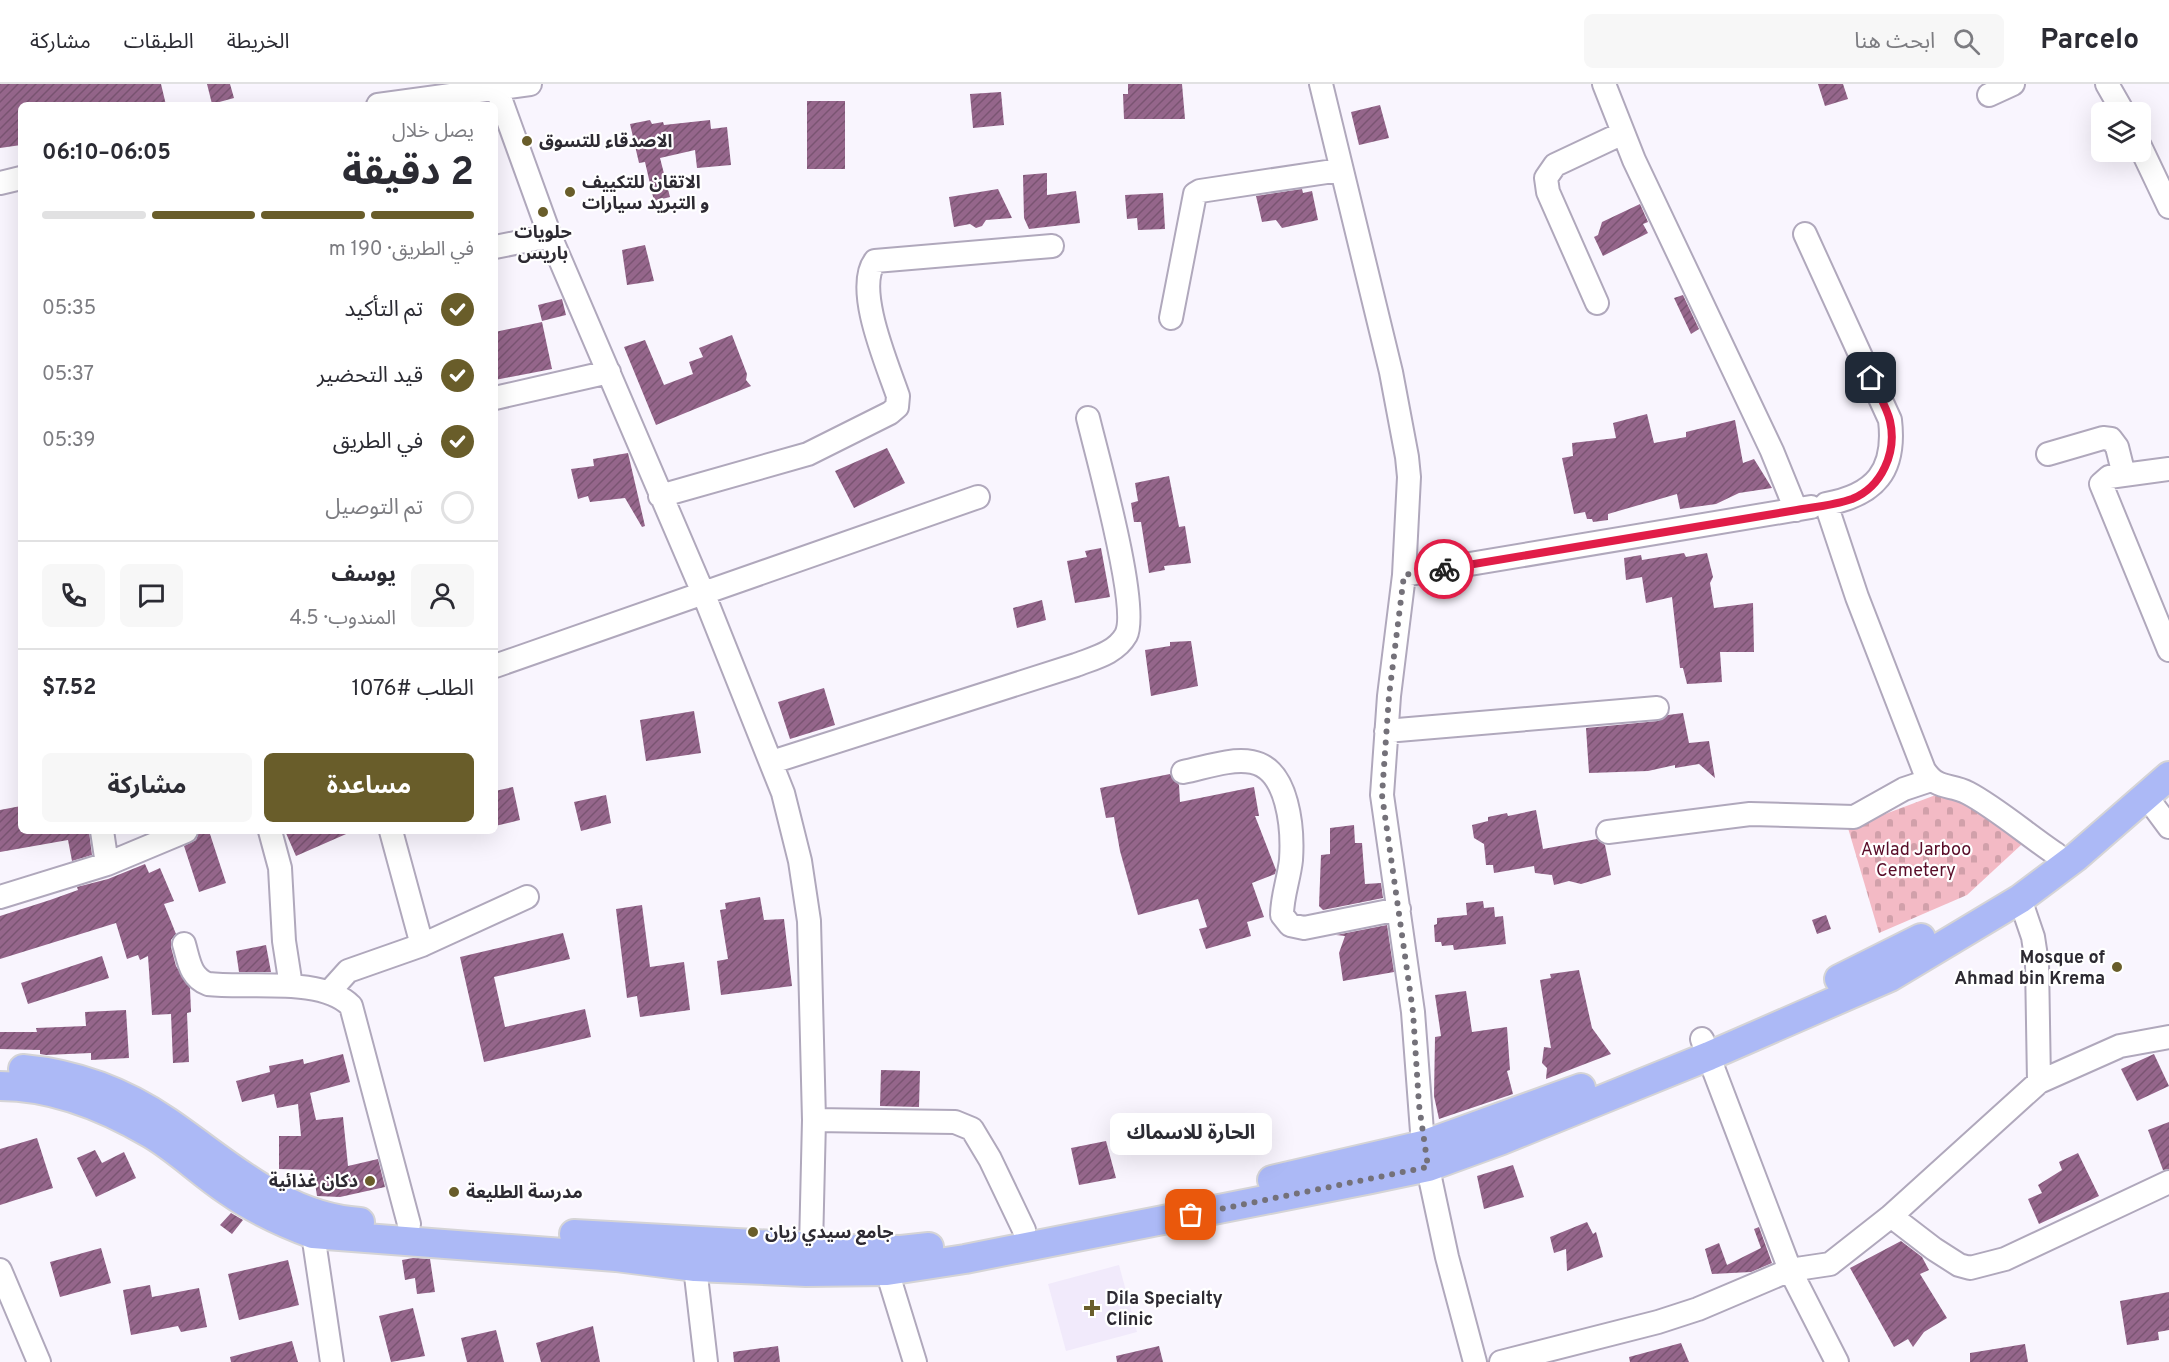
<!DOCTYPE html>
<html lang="ar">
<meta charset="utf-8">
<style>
:root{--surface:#fff;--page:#f7f7f7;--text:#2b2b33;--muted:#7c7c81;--line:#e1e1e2;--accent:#695d2a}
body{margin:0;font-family:Overpass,"Noto Sans Arabic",sans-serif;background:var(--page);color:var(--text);direction:rtl;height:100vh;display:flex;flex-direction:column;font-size:22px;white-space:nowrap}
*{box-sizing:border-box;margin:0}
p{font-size:20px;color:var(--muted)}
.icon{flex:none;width:33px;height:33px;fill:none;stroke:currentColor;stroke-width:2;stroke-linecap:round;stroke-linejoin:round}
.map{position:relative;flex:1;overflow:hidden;direction:ltr}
.side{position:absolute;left:18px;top:18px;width:480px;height:732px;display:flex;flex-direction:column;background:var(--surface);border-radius:9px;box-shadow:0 6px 24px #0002;direction:rtl}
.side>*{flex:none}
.fabs{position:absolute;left:2091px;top:18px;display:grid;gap:12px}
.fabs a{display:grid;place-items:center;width:60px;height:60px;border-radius:9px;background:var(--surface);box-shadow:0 6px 24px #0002;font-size:30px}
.pin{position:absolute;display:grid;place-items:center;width:51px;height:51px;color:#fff;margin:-26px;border-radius:12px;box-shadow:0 3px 9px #0006}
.courier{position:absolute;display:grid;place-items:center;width:60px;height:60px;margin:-30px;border:4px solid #e11d48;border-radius:50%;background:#fff;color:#222;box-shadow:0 2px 8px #0007}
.bubble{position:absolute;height:42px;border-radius:9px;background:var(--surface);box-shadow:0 6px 24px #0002;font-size:20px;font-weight:700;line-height:42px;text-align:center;direction:rtl}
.overview em{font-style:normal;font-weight:700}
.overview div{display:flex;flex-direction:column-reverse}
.overview{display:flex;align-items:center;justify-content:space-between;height:102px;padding:0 24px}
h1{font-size:39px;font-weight:700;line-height:45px}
.bar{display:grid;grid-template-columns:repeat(4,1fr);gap:9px 6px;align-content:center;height:72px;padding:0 24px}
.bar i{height:8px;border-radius:4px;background:var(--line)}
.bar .on{background:var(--accent)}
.bar p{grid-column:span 4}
.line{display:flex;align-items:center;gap:15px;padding:0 24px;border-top:2px solid var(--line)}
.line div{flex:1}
.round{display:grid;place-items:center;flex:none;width:63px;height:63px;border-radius:9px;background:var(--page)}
ol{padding:0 24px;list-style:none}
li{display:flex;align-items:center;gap:18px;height:66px}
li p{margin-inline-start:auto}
li .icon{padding:6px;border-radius:50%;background:var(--accent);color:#fff;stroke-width:4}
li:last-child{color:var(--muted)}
li i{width:33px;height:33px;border:3px solid var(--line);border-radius:50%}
.primary-button{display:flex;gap:12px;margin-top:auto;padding:12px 24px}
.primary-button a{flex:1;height:69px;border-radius:9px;background:var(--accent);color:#fff;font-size:24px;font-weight:700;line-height:69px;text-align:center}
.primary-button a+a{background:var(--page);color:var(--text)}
header{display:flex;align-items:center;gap:36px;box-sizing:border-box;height:84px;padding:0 30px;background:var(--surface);border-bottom:2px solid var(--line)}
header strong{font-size:28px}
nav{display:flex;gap:33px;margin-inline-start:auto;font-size:21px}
.search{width:420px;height:54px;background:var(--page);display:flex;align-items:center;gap:15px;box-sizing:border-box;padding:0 21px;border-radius:9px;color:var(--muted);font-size:22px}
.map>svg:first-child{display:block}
.built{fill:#f1eafb}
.cemetery{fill:url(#cemetery-stones)}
.building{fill:url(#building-hatch)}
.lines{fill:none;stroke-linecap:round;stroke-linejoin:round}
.minor-casing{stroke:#b0a8bc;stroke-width:26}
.major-casing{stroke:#d5d4d6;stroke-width:32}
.minor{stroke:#fff;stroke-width:22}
.major{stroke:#acb9f6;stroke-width:28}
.done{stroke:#747179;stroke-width:6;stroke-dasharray:0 10.8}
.route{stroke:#e11d48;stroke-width:8}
.poi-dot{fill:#695d2a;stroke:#fff;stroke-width:2}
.labels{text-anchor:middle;stroke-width:4.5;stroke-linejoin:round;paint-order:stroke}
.poi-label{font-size:18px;font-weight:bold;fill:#2d2a32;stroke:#fff;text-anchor:start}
.park-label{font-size:18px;fill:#590d29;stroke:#fff}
</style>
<header>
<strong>Parcelo</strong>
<div class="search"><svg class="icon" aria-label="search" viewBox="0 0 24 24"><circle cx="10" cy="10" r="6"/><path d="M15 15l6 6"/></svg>ابحث هنا</div>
<nav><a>الخريطة</a><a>الطبقات</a><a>مشاركة</a></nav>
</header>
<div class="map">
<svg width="2169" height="1278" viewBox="0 0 2169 1278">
<defs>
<pattern id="cemetery-stones" width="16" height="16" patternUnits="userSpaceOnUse" patternTransform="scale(1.5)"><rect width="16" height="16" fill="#f3bac5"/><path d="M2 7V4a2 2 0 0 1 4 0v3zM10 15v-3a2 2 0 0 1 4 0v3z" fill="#d1a0aa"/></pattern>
<pattern id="building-hatch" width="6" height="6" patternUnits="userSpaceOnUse" patternTransform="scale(1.5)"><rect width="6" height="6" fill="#95668b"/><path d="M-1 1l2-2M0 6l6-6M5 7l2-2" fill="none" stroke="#7a5472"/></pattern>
</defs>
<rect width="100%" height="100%" fill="#f9f5fe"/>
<path class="built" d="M1119 1181 1137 1248 1066 1267 1048 1200Z"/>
<path class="cemetery" d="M1941 709 2034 749 1967 811 1879 849 1848 744Z"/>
<path class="building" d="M0 0H161L166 21H21V61L0 64Z
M207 0H230L234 14 212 20Z
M1128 0H1182L1185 35H1124L1123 10H1128Z
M1818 0H1843L1848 15 1825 22Z
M1001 8 1004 41 973 44 970 10Z
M807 17H845V85H807Z
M1380 21 1389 54 1359 61 1351 28Z
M650 36 652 40 663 38 664 41 710 36 711 45 727 43 731 81 697 84 695 66 660 74 670 113 654 117 645 78 639 79 630 40Z
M1047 89V111L1076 107 1080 139 1029 145 1024 134 1023 91Z
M998 105 1012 134 986 136 982 142 976 144 970 140 954 143 949 113Z
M1302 105 1303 109 1312 107 1318 136 1282 144 1276 136 1262 138 1256 112Z
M1163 109 1165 145 1138 146 1137 134 1127 135 1125 111Z
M1640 120 1648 138 1643 140 1648 149 1603 172 1594 153 1598 151 1602 138Z
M645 161 654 197 627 201 622 166Z
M1683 211 1699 245 1691 250 1674 214Z
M562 215 566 231 542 237 538 221Z
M542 238 552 285 495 296V248Z
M732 251 747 290 746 296 751 302 656 341 624 263 645 256 664 301 693 290 689 278 703 273 699 264Z
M1647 330 1654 359 1686 353V348L1735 336 1743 379 1754 375 1772 404 1739 409 1716 420 1680 425 1677 410 1608 430V436L1593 438 1592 435H1587L1585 428 1574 430 1562 374 1573 372 1572 359 1616 354 1613 339Z
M887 364 905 399 854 424 835 387Z
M628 369 645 442 642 443 625 414 590 418 588 412 578 415 571 385 594 382 593 375Z
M1169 392 1179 443 1185 442 1191 479 1164 482 1165 486 1149 489 1141 438H1134L1131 419 1138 417 1135 399Z
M1101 464 1110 513 1075 519 1067 477 1087 473 1085 467Z
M1684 469 1686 473 1707 469 1713 493 1710 499 1714 524 1753 519 1754 568H1720L1722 598 1687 600 1683 584H1680L1672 513 1646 519 1642 493 1626 496 1624 474 1641 471 1642 476Z
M1042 516 1046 536 1017 544 1013 524Z
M1191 557 1198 602 1151 612 1145 566 1170 562V558Z
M824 604 835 641 790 655 778 618Z
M694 627 701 669 646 677 640 636Z
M1683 629 1689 659 1709 657 1715 694 1699 680 1675 684V681L1648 687 1589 689 1586 644 1658 637 1668 631Z
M1170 690 1179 701 1180 718 1254 703 1259 732H1255L1276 786 1275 790 1252 799 1264 833 1247 838 1251 852 1206 865 1199 845 1207 843 1198 815 1138 831 1120 767 1114 733 1106 734 1100 704Z
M513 703 520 736 495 742V707Z
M606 711 611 739 581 747 574 718Z
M21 722V747H89L92 771 72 777 68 756 0 768V726Z
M1536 726 1543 765 1597 755 1605 761 1611 791 1581 800 1569 797 1554 801 1552 791 1535 789 1534 782 1494 789 1493 781H1486L1484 760 1474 754 1472 741 1488 737V733L1507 729 1508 732Z
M1354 741 1355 759H1362L1365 800 1381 799 1383 814 1323 826 1319 822 1321 771 1330 770V744Z
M199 747H209L226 799 199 808 184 762 196 756Z
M285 747H353L296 772Z
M145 780 149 789 160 784 174 817 164 820 176 850 171 856V863L176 882 190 904 191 928 187 929 189 978 173 979 171 930 152 931 148 872 140 876 138 871 127 875 116 839 0 875V832L50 816 78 806 77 803 108 795Z
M760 813 764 836 784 835 792 902 721 911 717 877 728 875 720 826 726 825 725 819Z
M1483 817 1484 824 1494 823 1495 833 1503 832 1506 860 1454 866 1453 861 1442 862 1441 858H1435L1434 841 1437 840V834L1467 831 1466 819Z
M642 821 650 883 684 878 690 926 640 933 637 912 627 914 616 825Z
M1826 831 1831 845 1817 850 1812 836Z
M1387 841 1394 888 1343 897 1339 869 1345 852 1336 851Z
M563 849 570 875 494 893 505 943 585 925 591 953 484 978 460 873Z
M266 861 271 888H239L236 867Z
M102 872 109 894 28 920 21 899Z
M1579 886 1592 944 1611 970 1546 995 1547 984 1542 979 1544 963 1551 964 1540 896 1551 894 1550 890Z
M1466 907 1472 948 1507 943 1510 986 1507 987 1513 1010 1439 1035 1434 1012 1435 953 1441 952 1435 911Z
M126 926 129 974 91 976V969L46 971 40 970V966L0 965V948H37L36 944 86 942 85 928Z
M343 970 350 998 310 1009 316 1036 343 1033 348 1082 378 1075 385 1103 340 1113 317 1112 313 1086 279 1085V1052H301L298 1020 277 1024 274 1010 242 1018 236 997 270 988 269 982 303 975 304 980Z
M2154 970 2169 1002 2137 1017 2121 985Z
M881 986 920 987 919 1023 880 1022Z
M2169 1038V1085L2163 1086 2148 1046Z
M37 1054 53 1104 0 1121V1065Z
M1106 1057 1116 1094 1079 1101 1071 1064Z
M95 1066 102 1079 124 1068 136 1094 96 1113 77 1074Z
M2078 1069 2099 1112 2039 1140 2028 1115 2042 1109 2038 1101 2062 1086 2059 1078Z
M1513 1081 1524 1113 1484 1125 1477 1092Z
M231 1129 243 1136 232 1150 220 1141Z
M1587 1138 1593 1150 1596 1148 1603 1173 1567 1187 1566 1165 1554 1169 1550 1153Z
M1759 1143 1772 1179 1751 1188 1712 1190 1705 1165 1719 1159 1727 1181 1761 1164 1754 1145Z
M1901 1157 1922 1173 1929 1186 1920 1190 1947 1234 1924 1248 1913 1263 1908 1255 1894 1263 1850 1184Z
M101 1164 111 1199 60 1213 50 1178Z
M413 1174 430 1175 435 1208 417 1210 415 1194 405 1196 402 1176Z
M288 1176 299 1221 239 1236 228 1190Z
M150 1201 152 1213 199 1204 207 1243 181 1248 178 1242 131 1251 123 1206Z
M2169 1208V1246L2158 1248 2159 1256 2127 1261 2120 1217Z
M413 1224 425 1272 391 1278 379 1232Z
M593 1242 600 1278H541L536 1259Z
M496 1246 504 1278H467L461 1254Z
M292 1257 298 1278H231L230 1273Z
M1681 1259 1689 1278H1630L1629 1273Z
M2025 1260 2028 1278H1970V1269Z
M778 1262 780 1278H734L733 1268Z
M1159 1262 1163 1278H1117L1116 1272Z"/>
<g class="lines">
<g class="minor-casing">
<path id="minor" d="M495 0 550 152 704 511 783 709 800 777 809 837 814 1036 811 1163 808 1177
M1321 0 1391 288 1407 373 1409 393 1404 491 1389 612 1382 711 1413 928 1423 1061 1447 1173 1475 1278
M1604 0 1634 76 1772 367 1796 426
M2107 0 2123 28
M1989 11 2013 0
M378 21 530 0
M2140 62 2169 123
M0 99 21 94
M1805 150 1890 336C1896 387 1875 411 1826 420L1857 513 1924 686C1938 707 1949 699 1968 709 1995 723 2029 752 2056 770
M495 163 550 152
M1597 219 1548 108 1546 94 1555 81 1623 49
M1171 234 1195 110 1200 107 1340 86
M495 314 609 288
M2048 370 2103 354 2111 355 2117 363 2124 391
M2169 385 2109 393 2101 400 2169 566
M660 412 808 370 890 329 897 323 898 312C888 282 854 205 875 177L1052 162
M1404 491 1811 423
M495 582 978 413
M1386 647 1657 624
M772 678 1076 581C1094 574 1116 569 1126 551 1140 524 1097 371 1088 334
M1183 688C1204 684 1230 674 1252 678 1289 685 1293 746 1291 776 1289 795 1282 812 1282 831L1290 841 1304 844 1399 825
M2146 712 2169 743
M102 747 107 780
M270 747 280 784 284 857 291 902
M391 747 422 861
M1608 748 1750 730 1854 733 1904 705 1931 696
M0 813 107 780 186 747
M2020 815 2033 853 2037 879 2039 998
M184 860C189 877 190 893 208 900 248 905 322 892 351 922L409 1140
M330 907 348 887 422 861 527 813
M1702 955 1790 1186 1837 1278
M814 1036 955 1038 972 1045 990 1075 1024 1146
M1891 1132 1934 1165 1959 1181 1970 1184 2005 1175 2169 1098
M318 1134 313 1150 332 1278
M699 1167 695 1183 706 1278
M887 1173V1187L915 1278
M0 1186 39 1278
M1501 1278 1658 1238 1698 1225 1790 1186 1830 1180 1891 1132 2039 998 2120 962 2169 953"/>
</g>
<g class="major-casing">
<path id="major" d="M1839 895 1921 854
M23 985C77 990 123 1007 168 1038 228 1079 283 1133 360 1138
M0 1002C54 1002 105 1023 151 1050 178 1066 201 1089 228 1107 255 1126 283 1139 313 1150L616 1173 695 1183 806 1188 887 1187 965 1175 1371 1095 1428 1083 1502 1056 1709 972 1890 893 2020 815 2076 773 2169 692
M1272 1096 1423 1061 1581 1004
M574 1150 848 1165 901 1166 929 1163"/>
</g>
<use href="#minor" class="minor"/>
<use href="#major" class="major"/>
</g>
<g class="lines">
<path class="done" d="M1191 1131 1428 1083 1419 1021 1413 928 1382 711 1389 612 1404 491 1444 485"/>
<path class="route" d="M1444 485 1797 426C1814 423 1835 421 1852 415 1882 403 1897 368 1890 337 1887 323 1877 308 1871 294"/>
</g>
<g class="poi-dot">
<circle cx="527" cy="57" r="6"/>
<circle cx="570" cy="108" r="6"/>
<circle cx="543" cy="128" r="6"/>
<circle cx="2117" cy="883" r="6"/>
<circle cx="370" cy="1097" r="6"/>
<circle cx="454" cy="1108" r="6"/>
<circle cx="753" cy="1148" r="6"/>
<path d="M1089 1215h6v6h6v6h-6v6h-6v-6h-6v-6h6z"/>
</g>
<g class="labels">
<g class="poi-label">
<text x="539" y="63">الاصدقاء للتسوق</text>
<text x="582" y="104">الاتقان للتكييف<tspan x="582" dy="21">و التبريد سيارات</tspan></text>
<text x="543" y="154" text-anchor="middle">حلويات<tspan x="543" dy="21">باريس</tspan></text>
<text x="2105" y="879" text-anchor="end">Mosque of<tspan x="2105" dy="21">Ahmad bin Krema</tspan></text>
<text x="358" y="1103" text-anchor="end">دكان غذائية</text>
<text x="466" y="1114">مدرسة الطليعة</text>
<text x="765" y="1154">جامع سيدي زيان</text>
<text x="1106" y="1220">Dila Specialty<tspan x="1106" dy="21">Clinic</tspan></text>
</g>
<g class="park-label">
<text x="1916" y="771">Awlad Jarboo<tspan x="1916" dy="21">Cemetery</tspan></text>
</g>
</g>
</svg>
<div class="fabs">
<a><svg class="icon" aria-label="layers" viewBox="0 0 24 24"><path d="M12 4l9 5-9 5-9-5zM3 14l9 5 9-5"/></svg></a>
</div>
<div class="pin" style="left:1191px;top:1131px;background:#ea580c"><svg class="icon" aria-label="bag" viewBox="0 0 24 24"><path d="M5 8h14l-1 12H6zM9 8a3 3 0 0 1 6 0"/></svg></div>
<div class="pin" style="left:1871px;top:294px;background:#1f2937"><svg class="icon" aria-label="home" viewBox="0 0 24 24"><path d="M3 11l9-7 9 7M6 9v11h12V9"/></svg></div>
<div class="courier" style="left:1444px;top:485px"><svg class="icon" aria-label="bike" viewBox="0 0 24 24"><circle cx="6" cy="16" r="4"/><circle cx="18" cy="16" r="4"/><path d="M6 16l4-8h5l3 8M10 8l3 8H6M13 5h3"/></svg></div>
<div class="bubble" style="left:1110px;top:1029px;width:162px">الحارة للاسماك</div>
<section class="side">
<div class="overview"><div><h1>2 دقيقة</h1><p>يصل خلال</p></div><em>06:05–06:10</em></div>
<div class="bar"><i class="on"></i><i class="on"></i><i class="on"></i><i></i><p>في الطريق · 190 m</p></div>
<ol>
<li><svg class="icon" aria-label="check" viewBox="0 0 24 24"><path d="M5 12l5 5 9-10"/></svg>تم التأكيد<p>05:35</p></li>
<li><svg class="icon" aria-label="check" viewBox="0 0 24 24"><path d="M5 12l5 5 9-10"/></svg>قيد التحضير<p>05:37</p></li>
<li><svg class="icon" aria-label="check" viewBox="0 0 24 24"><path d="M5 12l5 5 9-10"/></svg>في الطريق<p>05:39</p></li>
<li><i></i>تم التوصيل</li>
</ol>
<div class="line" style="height:108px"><a class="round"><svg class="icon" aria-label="person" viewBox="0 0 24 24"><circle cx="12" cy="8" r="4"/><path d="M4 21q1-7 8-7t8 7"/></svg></a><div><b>يوسف</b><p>المندوب · 4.5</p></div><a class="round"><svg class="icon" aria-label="chat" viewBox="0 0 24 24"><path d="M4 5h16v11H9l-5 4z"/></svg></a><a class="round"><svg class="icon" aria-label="phone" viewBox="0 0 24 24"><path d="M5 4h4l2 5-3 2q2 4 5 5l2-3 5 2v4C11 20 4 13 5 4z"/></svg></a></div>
<div class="line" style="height:78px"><div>الطلب #1076</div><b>$7.52</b></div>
<div class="primary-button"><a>مساعدة</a><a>مشاركة</a></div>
</section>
</div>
